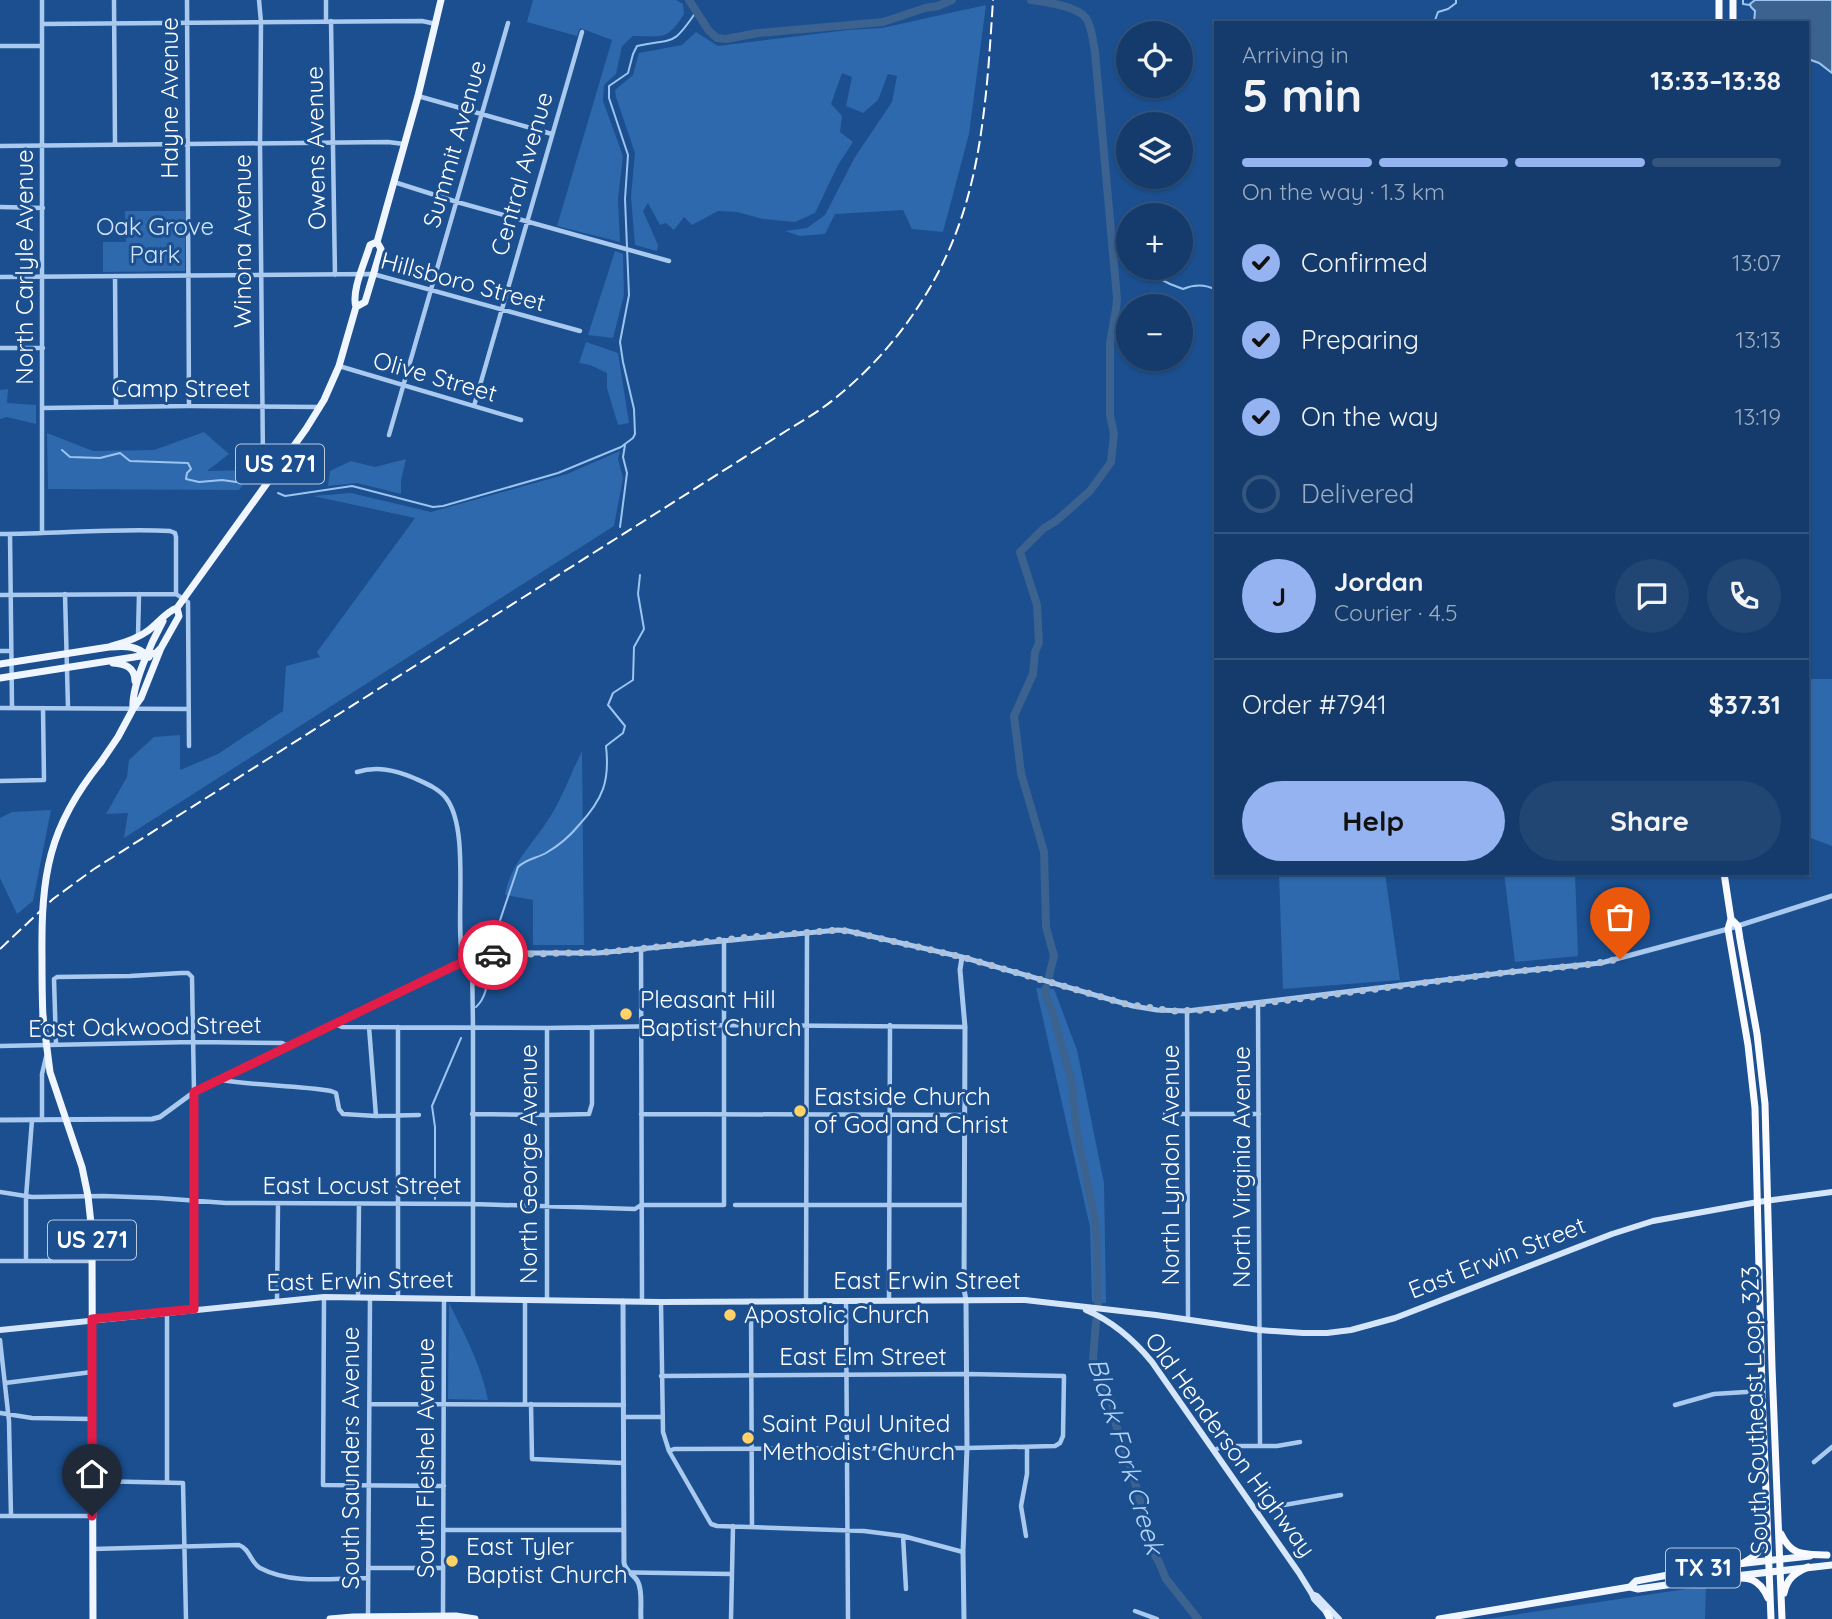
<!DOCTYPE html>
<meta charset="utf-8">
<style>
:root{--surface:#143b6b;--page:#214673;--text:#f1f3f6;--muted:#9dadc1;--line:#33557e;--accent:#95b2f1}
body{margin:0;font-family:Quicksand,sans-serif;background:var(--page);color:var(--text);height:100vh;display:flex;flex-direction:column;font-size:26px;white-space:nowrap}
*{box-sizing:border-box;margin:0}
p{font-size:23px;color:var(--muted)}
.icon{flex:none;width:38px;height:38px;fill:none;stroke:currentColor;stroke-width:2;stroke-linecap:round;stroke-linejoin:round}
.map{position:relative;flex:1;overflow:hidden}
.panel{position:absolute;left:1214px;top:21px;width:595px;height:854px;display:flex;flex-direction:column;background:var(--surface);border-radius:0px;box-shadow:0 2px 5px #0004,0 0 0 2px var(--line)}
.panel>*{flex:none}
.buttons{position:absolute;left:1116px;top:21px;display:grid;gap:14px}
.buttons a{display:grid;place-items:center;width:77px;height:77px;border-radius:50%;background:var(--surface);box-shadow:0 2px 5px #0004,0 0 0 2px var(--line);font-size:35px}
.pin{position:absolute;display:grid;place-items:center;width:60px;height:60px;color:#fff;margin:-72px -30px;border-radius:50% 50% 50% 0;rotate:-45deg;box-shadow:0 0 7px #0007}
.pin .icon{rotate:45deg}
.courier{position:absolute;display:grid;place-items:center;width:70px;height:70px;margin:-35px;border:5px solid #e11d48;border-radius:50%;background:#fff;color:#222;box-shadow:0 2px 9px #0007}
.headline em{font-style:normal;font-weight:700}
.headline div{display:flex;flex-direction:column-reverse}
.headline{display:flex;align-items:center;justify-content:space-between;height:119px;padding:0 28px}
h1{font-size:46px;font-weight:700;line-height:52px}
.bar{display:grid;grid-template-columns:repeat(4,1fr);gap:10px 7px;align-content:center;height:84px;padding:0 28px}
.bar i{height:9px;border-radius:5px;background:var(--line)}
.bar .current{background:var(--accent)}
.bar p{grid-column:span 4}
.line{display:flex;align-items:center;gap:18px;padding:0 28px;border-top:2px solid var(--line)}
.line div{flex:1}
.round{display:grid;place-items:center;flex:none;width:74px;height:74px;border-radius:37px;background:var(--page)}
ol{padding:0 28px;list-style:none}
li{display:flex;align-items:center;gap:21px;height:77px}
li p{margin-inline-start:auto}
li .icon{padding:7px;border-radius:50%;background:var(--accent);color:#111;stroke-width:4}
li:last-child{color:var(--muted)}
li i{width:38px;height:38px;border:4px solid var(--line);border-radius:50%}
.action{display:flex;gap:14px;margin-top:auto;padding:14px 28px}
.action a{flex:1;height:80px;border-radius:42px;background:var(--accent);color:#111;font-size:28px;font-weight:700;line-height:80px;text-align:center}
.action a+a{background:var(--page);color:var(--text)}
.map>svg:first-child{display:block}
.green{fill:#2e69ad}
.water{fill:#3c6290;stroke:#9cc4f0;stroke-width:2}
.lines{fill:none;stroke-linecap:round;stroke-linejoin:round}
.stream{stroke:#9cc4f0;stroke-width:2}
.river{stroke:#3c6290;stroke-width:8}
.minor{stroke:#a9c9ee;stroke-width:4.5}
.tertiary{stroke:#a9c9ee;stroke-width:5}
.secondary{stroke:#d6e6fa;stroke-width:6}
.primary{stroke:#f0f6ff;stroke-width:7}
.trunk{stroke:#f8faff;stroke-width:7}
.rail{stroke:#fff;stroke-width:2;stroke-dasharray:12 5;stroke-linecap:butt}
.primary-bridge{stroke:#f0f6ff;stroke-width:7}
.done{stroke:#afc1d8;stroke-width:7;stroke-dasharray:0 12.6}
.route{stroke:#e11d48;stroke-width:9}
.poi-dot{fill:#ffd166;stroke:#1b4f8f;stroke-width:2.5}
.labels{text-anchor:middle;stroke-width:6;stroke-linejoin:round;paint-order:stroke}
.shield{fill:#1b4f8f;stroke:#bbcadd;stroke-width:2}
.shield-label{font-size:23px;font-weight:bold;fill:#fff}
.street-label{font-size:24px;fill:#fff;stroke:#1b4f8f}
.park-label{font-size:24px;fill:#cfe3fa;stroke:#1b4f8f}
.poi-label{font-size:24px;fill:#fff;stroke:#1b4f8f;text-anchor:start}
.water-label{font-size:26px;font-style:italic;fill:#b5d3f5;stroke:#1b4f8f}
</style>
<div class="map">
<svg width="1832" height="1619" viewBox="0 0 1832 1619">
<rect width="100%" height="100%" fill="#1b4f8f"/>
<path class="green" d="M533 0H676L683 4 684 14C667 41 663 36 633 36L622 46 616 74 604 85 603 101 623 156 618 199 620 242 557 226 612 40 580 28 577 36 527 22Z
M986 5 969 134 943 232 912 229 903 210 835 214 825 234 800 236 785 231 807 228 825 215 855 157 892 102 897 76 888 74 878 100 863 113 846 106 852 77 842 73 831 104 842 116 840 132 853 142 838 165 815 213 795 222 763 219 737 212 718 211 692 225 684 217 674 230 666 223 660 225 648 203 643 211 658 245 657 251 635 245 631 197 635 153 616 97 615 90 633 75 639 53 682 45 696 32 718 46 848 30 882 28Z
M125 211H185V271L103 272V242H126Z
M615 251 623 254 624 295 613 338 588 335Z
M586 342 618 353 629 423 618 425 607 388V373L590 365 579 363Z
M8 389 7 403 36 405V424L7 417 0 419V390Z
M204 432 229 454 207 471 253 470 239 490 48 489 47 433 93 451 154 450Z
M620 451 618 459 623 478 614 526 124 838 128 813 106 814 127 777 129 760 154 737 180 735V770L218 754 283 711 286 666 320 657 317 652 415 518 313 496 351 493 431 512 567 474Z
M406 459 401 481V494L357 483 328 486 330 471 351 461 375 467Z
M1808 679H1832V846L1808 837Z
M582 751 584 945H533V900L505 895C510 864 532 845 548 820 562 799 571 773 582 751Z
M51 810 33 901 17 914 0 878V818L12 812Z
M1279 873 1321 875 1322 873H1385L1400 980 1283 989Z
M1504 873H1575L1578 956 1515 962Z
M1036 988 1054 989 1077 1050 1104 1183 1106 1303 1092 1302 1090 1227Z
M449 1303C465 1335 481 1365 488 1400L448 1399Z
M1706 1586 1705 1619H1486Z"/>
<path class="water" d="M1755 0H1832V73L1819 63 1808 59V23H1754L1755 11 1751 7 1750 4Z"/>
<g class="lines">
<path class="stream" d="M1743 0V4L1750 5
M1434 23 1438 12 1448 9 1456 3V0
M1113 249 1129 259
M1139 268 1170 284 1183 289C1195 284 1205 284 1216 290
M62 450 70 457 100 458 120 453 130 461 188 463 191 469 187 473 186 479 199 482 222 480 236 482 251 477 255 479
M278 493 285 496 352 486 433 507 443 506 558 473 621 447 633 438 635 434 634 409 623 362 620 342 629 295 625 199 628 155 609 98V86L628 73 633 54 637 46C675 38 672 47 696 12
M620 527 627 473 623 457 625 445
M490 950 518 867C526 859 537 858 546 853 560 845 570 836 579 825 603 799 610 781 606 746L623 733 625 726 608 705 613 693 633 680 634 647 644 629 638 594 640 575
M476 1007C489 995 487 977 490 960
M435 1199V1127L432 1106 461 1038"/>
<path class="river" d="M689 0 709 31 717 38 726 39 758 33 883 22 925 8 938 6 952 0
M1031 0C1046 2 1077 6 1086 18 1092 27 1093 42 1095 52L1117 298 1116 309 1110 343V415L1114 434 1111 462 1090 491 1056 521 1044 528 1020 552 1037 605 1039 643 1035 652 1033 674 1014 716 1021 773 1044 852 1046 927 1054 956 1049 976
M1046 988 1045 994 1053 1014 1072 1083 1077 1134 1096 1224 1098 1303
M1096 1321 1093 1359 1112 1402 1115 1422 1132 1472 1145 1518V1538L1159 1562 1166 1579 1198 1619"/>
<path class="minor" d="M42 0V533
M114 0 115 144
M187 0 189 406
M259 0 261 22 260 144 263 463 267 481
M326 0V22
M331 21 335 275
M42 24 422 21 436 24
M0 46H42
M418 96 552 134
M0 146 388 142 404 144
M394 182 457 202 669 261
M0 207 43 208
M115 276 116 407
M0 277 373 274 580 331
M0 348H43
M339 366 521 420
M474 406 582 32
M43 408 189 406 318 407
M389 435 508 23
M0 534C57 534 114 528 170 531L175 533 176 537V594
M10 534 12 708
M65 594 68 708
M0 595 176 594 188 602 189 746
M138 636 139 594
M0 651H11
M0 708 189 709
M357 772C377 766 395 770 414 778 425 783 438 788 446 798 471 830 454 920 463 962
M0 781 44 780 43 708
M641 949 642 1301
M472 960 473 1027V1298
M1258 1004 1260 1446
M1187 1011 1188 1319
M335 1024 342 1027 547 1028 725 1025 965 1027
M369 1027 376 1116
M398 1027V1297
M56 1044 54 979 57 977 130 976 181 973H188L192 977 194 1092V1309
M0 1046 193 1042 282 1043 288 1046
M221 1080C258 1086 295 1085 331 1091L336 1093 339 1109 343 1114 376 1116 419 1115
M472 1114 548 1115 589 1114 592 1104V1027
M641 1114 965 1115
M1165 1114H1259
M42 1120V1074L46 1057
M0 1192 32 1197 104 1196 158 1198 226 1203 473 1204 635 1209 641 1205H724V940
M735 1205H963
M0 1261H93
M26 1261V1197L32 1120
M324 1297 323 1485 444 1486
M358 1297 359 1204
M547 1300V1028
M889 1300 890 1025
M277 1301 278 1204
M751 1301 752 1526
M806 1301 807 932
M846 1301 848 1619
M661 1302 663 1432 669 1451 711 1524 717 1526 864 1531 903 1536 963 1552
M167 1313V1482
M0 1340 9 1421 11 1516
M661 1376 967 1374 1064 1376 1063 1436 1060 1443 1055 1446 967 1448 674 1449 669 1451
M5 1383 92 1372
M370 1404 624 1405
M525 1404V1300
M531 1404 532 1459 623 1463
M1675 1405 1714 1394 1762 1391
M0 1413 32 1418 91 1419
M624 1417H661
M1214 1450 1225 1446H1277L1300 1442
M1814 1462 1832 1447
M93 1481 183 1483 186 1619
M1256 1512 1262 1509 1341 1495
M0 1516H92
M444 1530H623
M903 1536 906 1589
M1026 1536 1021 1506 1027 1474V1448
M93 1549 239 1545C250 1549 250 1562 260 1568 292 1585 333 1578 368 1578
M368 1568H443
M600 1572 731 1574
M1135 1611 1157 1619
M443 1615 444 1299
M368 1618 370 1297
M731 1619 733 1526"/>
<path class="tertiary" d="M962 957 960 970 965 1027 964 1289 966 1300 967 1448 963 1552 964 1619
M0 1120 152 1119 160 1117 194 1092 454 966 478 958 513 953H598L838 930 848 931 962 957 1133 1006 1157 1010 1187 1011 1510 972 1601 963 1728 929 1832 896
M623 1301 624 1563C626 1572 634 1574 638 1582 643 1592 640 1608 641 1619"/>
<path class="secondary" d="M1086 1310C1112 1321 1134 1340 1152 1362L1299 1573 1312 1594 1314 1599 1329 1615
M0 1330 324 1297 661 1302 1025 1300 1156 1315 1259 1330 1303 1333H1327L1351 1330 1395 1318 1612 1234 1653 1221 1758 1202 1832 1192
M1312 1594 1317 1596 1339 1619"/>
<path class="primary" d="M356 307 365 302 381 249 377 242 418 96 441 0
M109 647C122 643 135 640 146 632 157 625 165 612 177 608L306 429 324 400 339 366 356 307C351 291 365 262 370 245L377 242
M113 663C125 664 135 667 135 681
M0 664 109 647C126 646 137 645 149 657
M0 678 147 655 156 653 161 648
M133 709C131 686 152 641 163 621
M101 762 118 737 133 709 141 698 161 648 179 616 177 608
M43 1017 50 1072 82 1167 88 1196 92 1233 93 1619
M1735 1576 1832 1565
M1630 1587 1636 1581 1711 1567 1810 1556
M1327 1613 1330 1619
M330 1619 353 1617 456 1616 475 1619
M1439 1619 1630 1587 1638 1589 1724 1577"/>
<path class="trunk" d="M1719 0V23
M1733 0V23
M1724 873 1731 919 1728 929 1748 1045 1755 1108 1762 1391 1771 1619
M1731 919 1738 926 1740 939 1757 1034 1765 1104 1772 1367 1782 1619
M1781 1534C1792 1557 1804 1554 1827 1555
M1743 1563C1756 1556 1762 1551 1764 1536
M1719 1578C1743 1578 1757 1573 1768 1598
M1784 1593C1787 1578 1795 1573 1808 1567"/>
<path class="rail" d="M0 949 53 899 94 869 786 431C804 420 823 409 839 395 901 344 947 274 968 196 985 135 989 63 993 0"/>
<path class="primary-bridge" d="M43 1017C42 997 42 978 42 958 41 876 48 827 101 762"/>
</g>
<g class="lines">
<path class="done" d="M493 955 608 952 750 937 838 930 848 931 962 957 1126 1004 1173 1011 1211 1010 1510 972 1585 965 1620 959"/>
<path class="route" d="M92 1516V1319L194 1309V1092L454 966 472 959 493 955"/>
</g>
<g class="poi-dot">
<circle cx="626" cy="1014" r="7"/>
<circle cx="800" cy="1111" r="7"/>
<circle cx="730" cy="1315" r="7"/>
<circle cx="748" cy="1438" r="7"/>
<circle cx="452" cy="1561" r="7"/>
</g>
<g class="labels">
<g class="shield">
<rect x="236" y="444.5" width="88" height="39" rx="5"/>
<rect x="48" y="1220.5" width="88" height="39" rx="5"/>
<rect x="1666" y="1548.5" width="74" height="39" rx="5"/>
</g>
<g class="shield-label">
<text x="280" y="472">US 271</text>
<text x="92" y="1248">US 271</text>
<text x="1703" y="1576">TX 31</text>
</g>
<g class="street-label">
<text transform="translate(170 98) rotate(-90)" y="8">Hayne Avenue</text>
<text transform="translate(455 144) rotate(-74)" y="8">Summit Avenue</text>
<text transform="translate(316 148) rotate(-91)" y="8">Owens Avenue</text>
<text transform="translate(522 174) rotate(-74)" y="8">Central Avenue</text>
<text transform="translate(243 241) rotate(-90)" y="8">Winona Avenue</text>
<text transform="translate(25 267) rotate(-90)" y="8">North Carlyle Avenue</text>
<text transform="translate(463 282) rotate(15)" y="8">Hillsboro Street</text>
<text transform="translate(435 377) rotate(16)" y="8">Olive Street</text>
<text x="181" y="397">Camp Street</text>
<text transform="translate(145 1027) rotate(-1)" y="8">East Oakwood Street</text>
<text transform="translate(529 1164) rotate(-90)" y="8">North George Avenue</text>
<text transform="translate(1171 1165) rotate(-90)" y="8">North Lyndon Avenue</text>
<text transform="translate(1242 1167) rotate(-90)" y="8">North Virginia Avenue</text>
<text x="362" y="1194">East Locust Street</text>
<text transform="translate(1497 1258) rotate(-21)" y="8">East Erwin Street</text>
<text transform="translate(360 1281) rotate(-1)" y="8">East Erwin Street</text>
<text x="927" y="1289">East Erwin Street</text>
<text x="863" y="1365">East Elm Street</text>
<text transform="translate(1755 1410) rotate(-92)" y="8">South Southeast Loop 323</text>
<text transform="translate(1230 1445) rotate(54)" y="8">Old Henderson Highway</text>
<text transform="translate(351 1458) rotate(-90)" y="8">South Saunders Avenue</text>
<text transform="translate(426 1458) rotate(-90)" y="8">South Fleishel Avenue</text>
</g>
<g class="park-label">
<text x="155" y="235">Oak Grove<tspan x="155" dy="28">Park</tspan></text>
</g>
<g class="poi-label">
<text x="640" y="1008">Pleasant Hill<tspan x="640" dy="28">Baptist Church</tspan></text>
<text x="814" y="1105">Eastside Church<tspan x="814" dy="28">of God and Christ</tspan></text>
<text x="744" y="1323">Apostolic Church</text>
<text x="762" y="1432">Saint Paul United<tspan x="762" dy="28">Methodist Church</tspan></text>
<text x="466" y="1555">East Tyler<tspan x="466" dy="28">Baptist Church</tspan></text>
</g>
<g class="water-label">
<text transform="translate(1126 1456) rotate(73)" y="9">Black Fork Creek</text>
</g>
</g>
</svg>
<div class="buttons">
<a><svg class="icon" aria-label="locate" viewBox="0 0 24 24"><circle cx="12" cy="12" r="6"/><path d="M12 2v4M12 18v4M2 12h4M18 12h4"/></svg></a>
<a><svg class="icon" aria-label="layers" viewBox="0 0 24 24"><path d="M12 4l9 5-9 5-9-5zM3 14l9 5 9-5"/></svg></a>
<a>+</a>
<a>−</a>
</div>
<div class="pin" style="left:1620px;top:959px;background:#ea580c"><svg class="icon" aria-label="bag" viewBox="0 0 24 24"><path d="M5 8h14l-1 12H6zM9 8a3 3 0 0 1 6 0"/></svg></div>
<div class="pin" style="left:92px;top:1516px;background:#1f2937"><svg class="icon" aria-label="home" viewBox="0 0 24 24"><path d="M3 11l9-7 9 7M6 9v11h12V9"/></svg></div>
<div class="courier" style="left:493px;top:955px"><svg class="icon" aria-label="car" viewBox="0 0 24 24"><path d="M5 17H2v-5l4-1 3-4h7l3 4 3 1v5h-3M9 17h6M6 11h13"/><circle cx="7" cy="17" r="2"/><circle cx="17" cy="17" r="2"/></svg></div>
<section class="panel">
<div class="headline"><div><h1>5 min</h1><p>Arriving in</p></div><em>13:33–13:38</em></div>
<div class="bar"><i class="current"></i><i class="current"></i><i class="current"></i><i></i><p>On the way · 1.3 km</p></div>
<ol>
<li><svg class="icon" aria-label="check" viewBox="0 0 24 24"><path d="M5 12l5 5 9-10"/></svg>Confirmed<p>13:07</p></li>
<li><svg class="icon" aria-label="check" viewBox="0 0 24 24"><path d="M5 12l5 5 9-10"/></svg>Preparing<p>13:13</p></li>
<li><svg class="icon" aria-label="check" viewBox="0 0 24 24"><path d="M5 12l5 5 9-10"/></svg>On the way<p>13:19</p></li>
<li><i></i>Delivered</li>
</ol>
<div class="line" style="height:126px"><b class="round" style="background:var(--accent);color:#111">J</b><div><b>Jordan</b><p>Courier · 4.5</p></div><a class="round"><svg class="icon" aria-label="chat" viewBox="0 0 24 24"><path d="M4 5h16v11H9l-5 4z"/></svg></a><a class="round"><svg class="icon" aria-label="phone" viewBox="0 0 24 24"><path d="M5 4h4l2 5-3 2q2 4 5 5l2-3 5 2v4C11 20 4 13 5 4z"/></svg></a></div>
<div class="line" style="height:91px"><div>Order #7941</div><b>$37.31</b></div>
<div class="action"><a>Help</a><a>Share</a></div>
</section>
</div>
